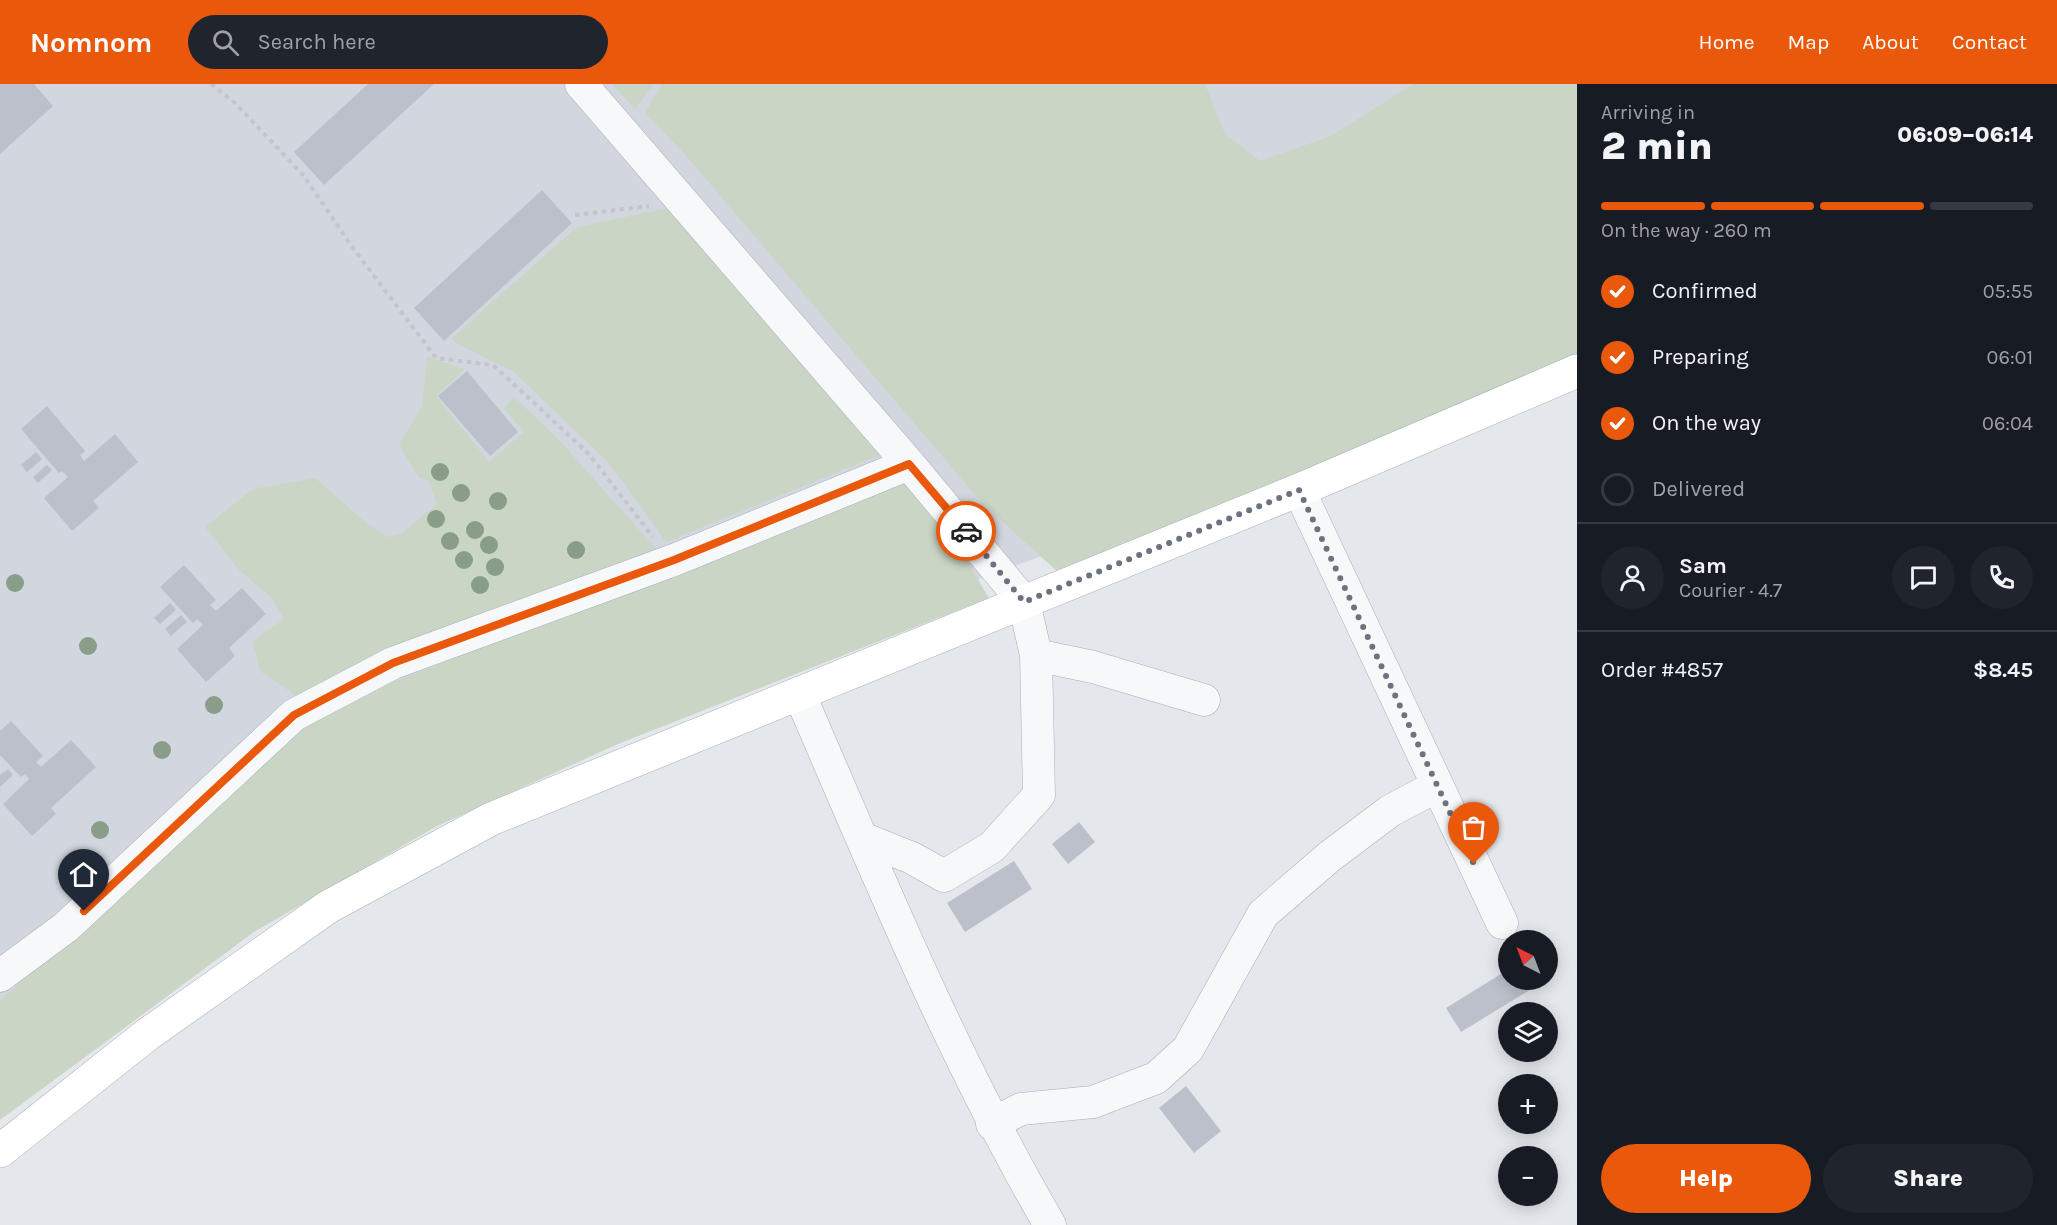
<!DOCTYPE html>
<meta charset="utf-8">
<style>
:root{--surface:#171b24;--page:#20242c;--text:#f1f3f6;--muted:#9ea1a6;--line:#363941;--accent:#ea580c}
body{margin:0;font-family:Karla,sans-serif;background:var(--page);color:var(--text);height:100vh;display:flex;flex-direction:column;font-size:22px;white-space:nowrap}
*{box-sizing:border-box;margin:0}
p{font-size:20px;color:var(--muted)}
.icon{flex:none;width:33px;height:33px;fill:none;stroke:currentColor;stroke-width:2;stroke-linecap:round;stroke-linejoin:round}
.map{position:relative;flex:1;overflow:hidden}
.panel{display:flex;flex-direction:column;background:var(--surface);width:480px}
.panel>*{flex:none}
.needle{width:39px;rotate:318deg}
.controls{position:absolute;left:1498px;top:846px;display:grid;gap:12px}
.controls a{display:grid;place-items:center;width:60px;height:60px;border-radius:50%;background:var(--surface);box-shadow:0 3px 15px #0003;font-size:30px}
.pin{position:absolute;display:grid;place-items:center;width:51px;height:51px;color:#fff;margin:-62px -26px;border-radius:50% 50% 50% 0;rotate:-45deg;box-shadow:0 0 6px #0007}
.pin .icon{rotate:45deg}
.courier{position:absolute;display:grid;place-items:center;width:60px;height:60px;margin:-30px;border:4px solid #ea580c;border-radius:50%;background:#fff;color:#222;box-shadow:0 2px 8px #0007}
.summary em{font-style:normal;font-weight:800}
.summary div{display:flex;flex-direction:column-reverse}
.summary{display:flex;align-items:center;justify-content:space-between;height:102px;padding:0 24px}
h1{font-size:39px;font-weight:800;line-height:45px}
.bar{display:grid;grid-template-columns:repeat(4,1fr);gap:9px 6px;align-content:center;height:72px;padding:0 24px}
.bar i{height:8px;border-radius:4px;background:var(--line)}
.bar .current{background:var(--accent)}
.bar p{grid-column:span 4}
.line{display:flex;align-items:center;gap:15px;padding:0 24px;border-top:2px solid var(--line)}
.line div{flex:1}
.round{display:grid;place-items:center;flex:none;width:63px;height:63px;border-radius:32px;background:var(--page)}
ol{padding:0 24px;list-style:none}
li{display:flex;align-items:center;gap:18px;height:66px}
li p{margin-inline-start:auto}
li .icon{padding:6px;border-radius:50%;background:var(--accent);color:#fff;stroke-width:4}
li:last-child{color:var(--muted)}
li i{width:33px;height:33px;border:3px solid var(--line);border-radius:50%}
.action{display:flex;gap:12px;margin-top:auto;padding:12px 24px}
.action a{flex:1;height:69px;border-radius:36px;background:var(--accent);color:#fff;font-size:24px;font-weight:800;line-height:69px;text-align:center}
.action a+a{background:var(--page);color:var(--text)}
header{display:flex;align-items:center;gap:36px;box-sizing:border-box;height:84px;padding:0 30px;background:var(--accent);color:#fff}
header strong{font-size:28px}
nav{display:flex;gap:33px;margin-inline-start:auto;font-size:21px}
.search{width:420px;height:54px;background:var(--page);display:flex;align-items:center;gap:15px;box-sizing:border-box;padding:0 21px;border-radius:33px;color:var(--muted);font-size:22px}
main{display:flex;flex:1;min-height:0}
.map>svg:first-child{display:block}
.built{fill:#d2d6de}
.green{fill:#c9d6c5}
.building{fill:#bbc0ca}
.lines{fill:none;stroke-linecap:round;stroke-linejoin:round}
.minor-casing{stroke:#a9aeb7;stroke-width:33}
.secondary-casing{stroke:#a9aeb7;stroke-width:34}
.path{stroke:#c2c5cb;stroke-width:4;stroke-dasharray:4.5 4.5;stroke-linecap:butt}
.minor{stroke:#f7f8fa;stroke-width:32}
.secondary{stroke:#fff;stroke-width:33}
.tree{fill:#899d89}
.done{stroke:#6c737f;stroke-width:6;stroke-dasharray:0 10.8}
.route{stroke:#ea580c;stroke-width:8}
</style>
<header>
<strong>Nomnom</strong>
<div class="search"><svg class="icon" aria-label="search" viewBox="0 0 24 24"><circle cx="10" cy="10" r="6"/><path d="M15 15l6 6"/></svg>Search here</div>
<nav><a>Home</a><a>Map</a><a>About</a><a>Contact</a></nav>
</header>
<main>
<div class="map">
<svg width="1577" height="1141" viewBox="0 0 1577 1141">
<rect width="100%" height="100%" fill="#e4e7ec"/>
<path class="built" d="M0 0H1577L1045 471 708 594 219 834 0 988Z"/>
<path class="green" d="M612 0H654L635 25Z
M662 0H1205L1225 50 1260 77 1331 52 1413 0H1577V270L1300 397 1058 488 983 420 681 66 645 29Z
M674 123 884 369 666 458 609 379 514 288 456 259 452 254 577 143Z
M427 273 465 285 436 312 489 378 524 348 504 325 514 313 560 357 657 466 335 590 301 615 260 587 253 557 284 535 270 512 240 487 205 443 253 405 315 394 369 441 388 453 401 450 437 420 429 397 419 394 399 361 422 322Z
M905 394 949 447 989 514 618 660 437 742 254 848 0 1036V917L293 651 339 620Z"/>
<path class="building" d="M0 0H34L53 22 0 70Z
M368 0H434L324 101 294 68Z
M542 106 572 139 444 257 414 224Z
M467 287 518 348 490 372 438 312Z
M47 322 85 367 80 371 84 377 115 350 138 378 93 417 99 424 72 447 44 414 68 393 62 387 59 389 21 345Z
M36 368 42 375 27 388 21 381Z
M47 381 52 386 38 399 33 393Z
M184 481 216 516 210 521 216 527 242 504 266 530 229 564 235 572 206 598 177 565 203 541 197 535 193 539 160 503Z
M170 519 176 526 160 540 154 534Z
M181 531 187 538 171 552 165 545Z
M11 637 43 672 36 678 41 683 71 656 96 683 51 724 56 730 32 752 3 720 29 695 25 690 21 693 0 671V647Z
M8 685 13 691 0 703V691Z
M1079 738 1095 758 1068 780 1052 760Z
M1014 777 1032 805 965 848 947 819Z
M1509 885V896H1546L1461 948 1446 924Z
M1186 1002 1221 1047 1194 1069 1159 1024Z"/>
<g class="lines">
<g class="minor-casing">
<path id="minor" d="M581 0 909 380 1024 518 1036 571 1093 583 1204 616
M1299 406 1502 839
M799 609C877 789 951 971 1050 1141
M862 754 912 774 944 792 992 763 1039 711 1036 571
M0 892 66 843 294 631 393 579 674 476 909 380
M992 1040 1021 1025 1093 1018 1156 994 1188 965 1263 830 1329 773 1390 727 1437 702"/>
</g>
<g class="secondary-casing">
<path id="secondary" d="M0 1067 148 950 328 823 491 735 1299 406 1577 287"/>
</g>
<path class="path" d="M211 0 235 19 304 92 350 160 436 274 493 281 588 369 653 453
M575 131 649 122"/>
<use href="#minor" class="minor"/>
<use href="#secondary" class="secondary"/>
</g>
<g class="tree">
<circle cx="440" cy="388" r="9"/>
<circle cx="461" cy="409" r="9"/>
<circle cx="498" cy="417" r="9"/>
<circle cx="436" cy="435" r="9"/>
<circle cx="475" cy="446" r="9"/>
<circle cx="450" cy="457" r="9"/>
<circle cx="489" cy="461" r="9"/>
<circle cx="576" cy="466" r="9"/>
<circle cx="464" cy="476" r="9"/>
<circle cx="495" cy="483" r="9"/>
<circle cx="15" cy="499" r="9"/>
<circle cx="480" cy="501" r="9"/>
<circle cx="88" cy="562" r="9"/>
<circle cx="214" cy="621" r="9"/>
<circle cx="162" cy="666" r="9"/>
<circle cx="100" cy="746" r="9"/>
</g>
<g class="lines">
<path class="done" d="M966 447 1024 518 1299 406 1474 780"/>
<path class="route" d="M84 827 294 631 393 579 674 476 909 380 966 447"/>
</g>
</svg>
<div class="controls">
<a><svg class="needle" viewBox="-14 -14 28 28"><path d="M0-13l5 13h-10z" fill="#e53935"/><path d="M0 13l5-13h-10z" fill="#9ea1a6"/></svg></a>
<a><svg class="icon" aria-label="layers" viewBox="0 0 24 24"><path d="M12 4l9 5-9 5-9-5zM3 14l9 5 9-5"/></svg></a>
<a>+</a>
<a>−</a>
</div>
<div class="pin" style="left:1474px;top:780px;background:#ea580c"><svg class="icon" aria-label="bag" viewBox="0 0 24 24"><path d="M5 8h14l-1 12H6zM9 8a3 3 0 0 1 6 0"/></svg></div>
<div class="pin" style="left:84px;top:827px;background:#1f2937"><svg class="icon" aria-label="home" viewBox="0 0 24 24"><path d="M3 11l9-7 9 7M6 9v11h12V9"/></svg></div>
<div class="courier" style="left:966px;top:447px"><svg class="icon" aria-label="car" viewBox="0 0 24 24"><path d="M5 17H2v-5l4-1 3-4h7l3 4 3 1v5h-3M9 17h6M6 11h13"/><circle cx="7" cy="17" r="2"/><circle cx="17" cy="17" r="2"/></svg></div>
</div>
<section class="panel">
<div class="summary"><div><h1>2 min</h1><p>Arriving in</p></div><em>06:09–06:14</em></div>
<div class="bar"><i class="current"></i><i class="current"></i><i class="current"></i><i></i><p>On the way · 260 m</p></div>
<ol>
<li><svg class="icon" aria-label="check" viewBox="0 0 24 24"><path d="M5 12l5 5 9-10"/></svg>Confirmed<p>05:55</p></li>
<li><svg class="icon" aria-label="check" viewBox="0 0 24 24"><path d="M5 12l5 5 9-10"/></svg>Preparing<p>06:01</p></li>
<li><svg class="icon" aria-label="check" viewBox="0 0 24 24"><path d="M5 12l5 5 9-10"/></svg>On the way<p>06:04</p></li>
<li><i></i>Delivered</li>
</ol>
<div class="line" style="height:108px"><a class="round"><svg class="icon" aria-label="person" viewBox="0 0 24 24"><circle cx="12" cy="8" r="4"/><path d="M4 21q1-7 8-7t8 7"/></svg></a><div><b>Sam</b><p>Courier · 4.7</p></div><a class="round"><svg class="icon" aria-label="chat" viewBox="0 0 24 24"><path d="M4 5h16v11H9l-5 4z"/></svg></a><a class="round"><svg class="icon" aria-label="phone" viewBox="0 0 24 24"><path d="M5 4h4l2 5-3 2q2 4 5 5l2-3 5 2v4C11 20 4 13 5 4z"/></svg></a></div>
<div class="line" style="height:78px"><div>Order #4857</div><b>$8.45</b></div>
<div class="action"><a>Help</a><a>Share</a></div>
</section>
</main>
